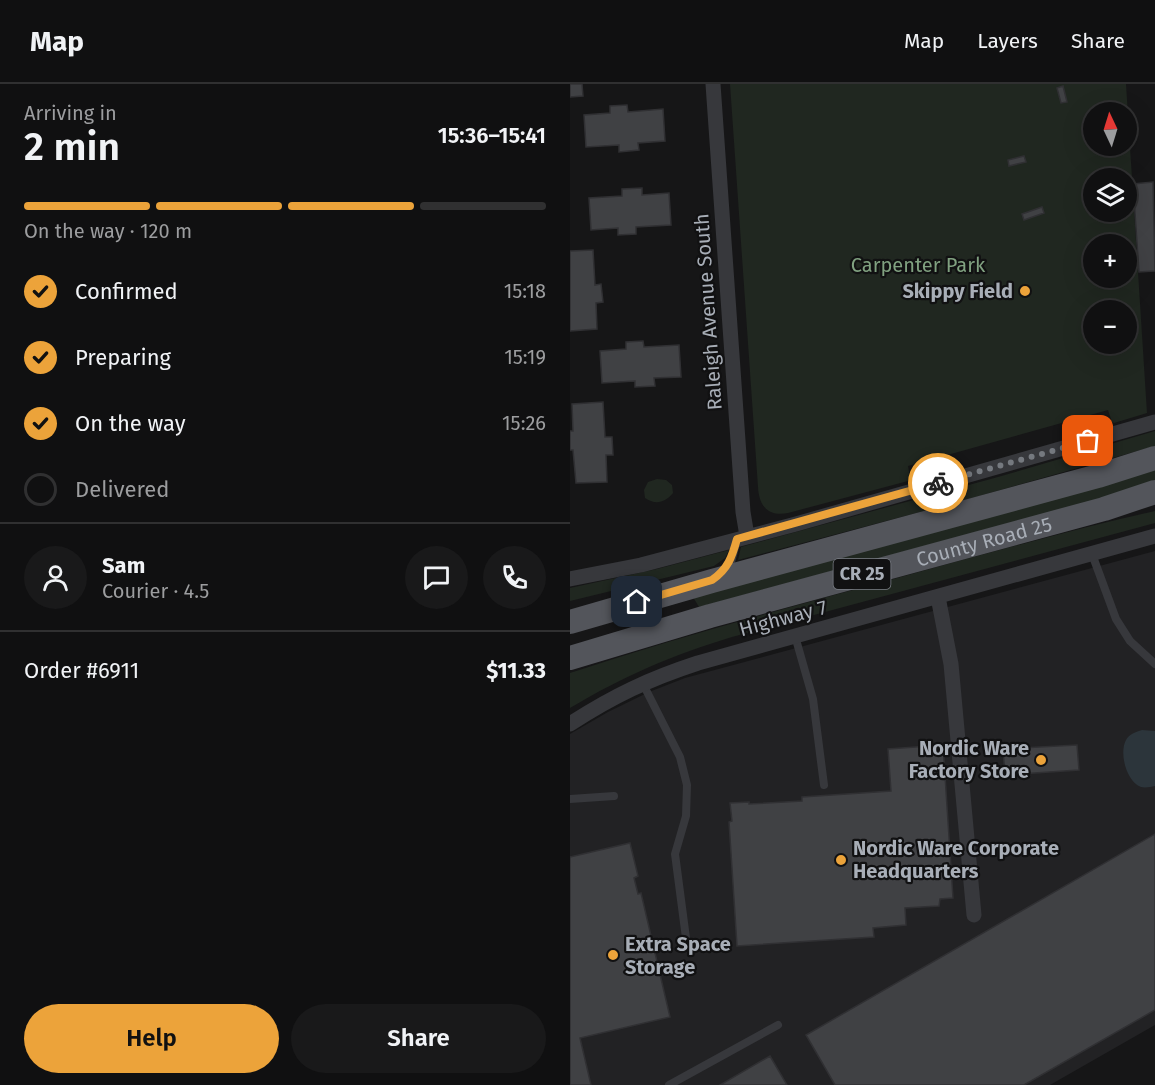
<!DOCTYPE html>
<meta charset="utf-8">
<style>
:root{--surface:#101011;--page:#19191a;--text:#f1f3f6;--muted:#9c9d9f;--line:#303031;--accent:#eca33a}
body{margin:0;font-family:"Fira Sans",sans-serif;background:var(--page);color:var(--text);height:100vh;display:flex;flex-direction:column;font-size:22px;white-space:nowrap}
*{box-sizing:border-box;margin:0}
p{font-size:20px;color:var(--muted)}
.icon{flex:none;width:33px;height:33px;fill:none;stroke:currentColor;stroke-width:2;stroke-linecap:round;stroke-linejoin:round}
.map{position:relative;flex:1;overflow:hidden}
.drawer{display:flex;flex-direction:column;background:var(--surface);width:570px}
.drawer>*{flex:none}
.needle{width:39px;rotate:356deg}
.buttons{position:absolute;left:513px;top:18px;display:grid;gap:12px}
.buttons a{display:grid;place-items:center;width:54px;height:54px;border-radius:50%;background:var(--surface);box-shadow:0 6px 24px #0002,0 0 0 2px var(--line);font-size:30px}
.pin{position:absolute;display:grid;place-items:center;width:51px;height:51px;color:#fff;margin:-26px;border-radius:12px;box-shadow:0 3px 9px #0006}
.courier{position:absolute;display:grid;place-items:center;width:60px;height:60px;margin:-30px;border:4px solid #eca33a;border-radius:50%;background:#fff;color:#222;box-shadow:0 2px 8px #0007}
.summary em{font-style:normal;font-weight:600}
.summary div{display:flex;flex-direction:column-reverse}
.summary{display:flex;align-items:center;justify-content:space-between;height:102px;padding:0 24px}
h1{font-size:39px;font-weight:600;line-height:45px}
.bar{display:grid;grid-template-columns:repeat(4,1fr);gap:9px 6px;align-content:center;height:72px;padding:0 24px}
.bar i{height:8px;border-radius:4px;background:var(--line)}
.bar .active{background:var(--accent)}
.bar p{grid-column:span 4}
.line{display:flex;align-items:center;gap:15px;padding:0 24px;border-top:2px solid var(--line)}
.line div{flex:1}
.round{display:grid;place-items:center;flex:none;width:63px;height:63px;border-radius:32px;background:var(--page)}
ol{padding:0 24px;list-style:none}
li{display:flex;align-items:center;gap:18px;height:66px}
li p{margin-inline-start:auto}
li .icon{padding:6px;border-radius:50%;background:var(--accent);color:#111;stroke-width:4}
li:last-child{color:var(--muted)}
li i{width:33px;height:33px;border:3px solid var(--line);border-radius:50%}
.cta{display:flex;gap:12px;margin-top:auto;padding:12px 24px}
.cta a{flex:1;height:69px;border-radius:36px;background:var(--accent);color:#111;font-size:24px;font-weight:600;line-height:69px;text-align:center}
.cta a+a{background:var(--page);color:var(--text)}
header{display:flex;align-items:center;gap:36px;box-sizing:border-box;height:84px;padding:0 30px;background:var(--surface);border-bottom:2px solid var(--line)}
header strong{font-size:28px}
nav{display:flex;gap:33px;margin-inline-start:auto;font-size:21px}
main{display:flex;flex:1;min-height:0}
.map>svg:first-child{display:block}
.built{fill:#222224}
.green{fill:#202720;fill-rule:evenodd}
.water{fill:#2c353b}
.building{fill:#404144;stroke:#303033;stroke-width:1.5}
.lines{fill:none;stroke-linecap:round;stroke-linejoin:round}
.service{stroke:#37383c;stroke-width:8}
.minor{stroke:#37383c;stroke-width:15}
.primary{stroke:#53555b;stroke-width:24}
.done{stroke:#75797f;stroke-width:6;stroke-dasharray:0 10.8}
.route{stroke:#eca33a;stroke-width:8}
.poi-dot{fill:#eca33a;stroke:#111112;stroke-width:2}
.labels{text-anchor:middle;stroke-width:4.5;stroke-linejoin:round;paint-order:stroke}
.shield{fill:#111112;stroke:#7b7f86;stroke-width:1.5}
.shield-label{font-size:18px;font-weight:bold;fill:#a8aeb7}
.park-label{font-size:20px;fill:#80a180;stroke:#111112}
.poi-label{font-size:20px;font-weight:bold;fill:#a8aeb7;stroke:#111112;text-anchor:end}
.street-label{font-size:20px;fill:#a8aeb7;stroke:#111112}
</style>
<header>
<strong>Map</strong>
<nav><a>Map</a><a>Layers</a><a>Share</a></nav>
</header>
<main>
<section class="drawer">
<div class="summary"><div><h1>2 min</h1><p>Arriving in</p></div><em>15:36–15:41</em></div>
<div class="bar"><i class="active"></i><i class="active"></i><i class="active"></i><i></i><p>On the way · 120 m</p></div>
<ol>
<li><svg class="icon" aria-label="check" viewBox="0 0 24 24"><path d="M5 12l5 5 9-10"/></svg>Confirmed<p>15:18</p></li>
<li><svg class="icon" aria-label="check" viewBox="0 0 24 24"><path d="M5 12l5 5 9-10"/></svg>Preparing<p>15:19</p></li>
<li><svg class="icon" aria-label="check" viewBox="0 0 24 24"><path d="M5 12l5 5 9-10"/></svg>On the way<p>15:26</p></li>
<li><i></i>Delivered</li>
</ol>
<div class="line" style="height:108px"><a class="round"><svg class="icon" aria-label="person" viewBox="0 0 24 24"><circle cx="12" cy="8" r="4"/><path d="M4 21q1-7 8-7t8 7"/></svg></a><div><b>Sam</b><p>Courier · 4.5</p></div><a class="round"><svg class="icon" aria-label="chat" viewBox="0 0 24 24"><path d="M4 5h16v11H9l-5 4z"/></svg></a><a class="round"><svg class="icon" aria-label="phone" viewBox="0 0 24 24"><path d="M5 4h4l2 5-3 2q2 4 5 5l2-3 5 2v4C11 20 4 13 5 4z"/></svg></a></div>
<div class="line" style="height:78px"><div>Order #6911</div><b>$11.33</b></div>
<div class="cta"><a>Help</a><a>Share</a></div>
</section>
<div class="map">
<svg width="585" height="1001" viewBox="0 0 585 1001">
<rect width="100%" height="100%" fill="#161617"/>
<path class="built" d="M585 467V941L480 1001H0V650L38 628 79 608 115 594Z"/>
<path class="green" d="M160 0H556L577 329 544 339 542 338 538 326 338 382 340 393 338 397 218 429C198 433 189 422 188 403ZM524 28H556V62H524ZM524 94H556V128H524ZM524 160H556V194H524ZM524 226H556V260H524Z
M585 347V362L388 418 168 476 171 463 428 393Z
M585 385V396L525 416 129 523 123 513Z
M87 395 96 396 102 401 103 409C95 419 85 421 75 414L74 406 78 398Z
M585 427V439L162 553C102 571 54 592 0 624V589C105 554 213 525 320 496 408 472 496 447 585 427Z
M159 466 155 474 144 482 0 517V504L87 485Z"/>
<path class="water" d="M572 646 585 647V702C581 703 575 704 571 703 556 697 549 669 556 656 559 650 566 648 572 646Z"/>
<path class="building" d="M0 0H12L13 12 0 13Z
M493 2 497 18 491 19 487 4Z
M57 21 58 28 93 25 95 57 68 59 69 66 49 68V61L16 63 14 31 40 29V22Z
M454 72 456 78 439 82 438 76Z
M583 98 585 187 569 188 563 100Z
M72 104V111L99 109 101 141 66 143V150L48 151V144L21 146 19 114 52 112V105Z
M472 123 474 129 454 136 452 130Z
M23 166 25 201 31 200 33 218 26 219 27 245 0 247V167Z
M73 257 74 263 109 261 111 293 84 294 85 302 65 303V297L32 299 30 267 56 265V258Z
M33 318 35 353H42L43 371H36L37 398 6 399 3 366H0V347H3L2 320Z
M373 661 383 814 370 815 369 822 335 824 336 841 303 844 304 853 167 862 159 738 162 737 160 719 179 718V720L232 717V713L321 707 318 665Z
M507 661 509 686 435 691 433 665Z
M585 750V926L454 1001H265L236 951Z
M60 759 68 792 64 794 68 810 71 809 100 933 10 954 21 1001H0V773Z
M200 972 217 1001H150Z"/>
<g class="lines">
<path class="service" d="M522 470 546 535 560 557 585 580
M155 486 161 478 167 456
M225 552 243 615 254 701
M73 600 110 673 117 701 116 732 105 770 116 854
M0 715 44 712
M99 1001 208 941"/>
<path class="minor" d="M143 0 173 428 177 452
M0 495 71 481 226 440 585 338
M368 513 381 580 404 831
M0 640C43 612 79 595 128 579L585 452"/>
<g class="primary">
<path d="M0 538 142 497 528 392 585 374"/>
<path id="s1" d="M0 574 140 532 534 425 585 408"/>
</g>
</g>
<g class="lines">
<path class="done" d="M368 399 518 357"/>
<path class="route" d="M67 518 142 496C158 485 162 473 167 455L368 399"/>
</g>
<g class="poi-dot">
<circle cx="455" cy="207" r="6"/>
<circle cx="471" cy="676" r="6"/>
<circle cx="271" cy="776" r="6"/>
<circle cx="43" cy="871" r="6"/>
</g>
<g class="labels">
<rect class="shield" x="263.5" y="475" width="57" height="30" rx="4.5"/>
<g class="shield-label">
<text x="292" y="496">CR 25</text>
</g>
<g class="park-label">
<text x="348" y="188">Carpenter Park</text>
</g>
<g class="poi-label">
<text x="443" y="214">Skippy Field</text>
<text x="459" y="671">Nordic Ware<tspan x="459" dy="23">Factory Store</tspan></text>
<text x="283" y="771" text-anchor="start">Nordic Ware Corporate<tspan x="283" dy="23">Headquarters</tspan></text>
<text x="55" y="867" text-anchor="start">Extra Space<tspan x="55" dy="23">Storage</tspan></text>
</g>
<g class="street-label">
<text transform="translate(138 228) rotate(-94)" y="7">Raleigh Avenue South</text>
<text dy="7" stroke="none"><textPath href="#s1" startOffset="430">County Road 25</textPath></text>
<text transform="translate(213 534) rotate(-15)" y="7">Highway 7</text>
</g>
</g>
</svg>
<div class="buttons">
<a><svg class="needle" viewBox="-14 -14 28 28"><path d="M0-13l5 13h-10z" fill="#e53935"/><path d="M0 13l5-13h-10z" fill="#9c9d9f"/></svg></a>
<a><svg class="icon" aria-label="layers" viewBox="0 0 24 24"><path d="M12 4l9 5-9 5-9-5zM3 14l9 5 9-5"/></svg></a>
<a>+</a>
<a>−</a>
</div>
<div class="pin" style="left:518px;top:357px;background:#ea580c"><svg class="icon" aria-label="bag" viewBox="0 0 24 24"><path d="M5 8h14l-1 12H6zM9 8a3 3 0 0 1 6 0"/></svg></div>
<div class="pin" style="left:67px;top:518px;background:#1f2937"><svg class="icon" aria-label="home" viewBox="0 0 24 24"><path d="M3 11l9-7 9 7M6 9v11h12V9"/></svg></div>
<div class="courier" style="left:368px;top:399px"><svg class="icon" aria-label="bike" viewBox="0 0 24 24"><circle cx="6" cy="16" r="4"/><circle cx="18" cy="16" r="4"/><path d="M6 16l4-8h5l3 8M10 8l3 8H6M13 5h3"/></svg></div>
</div>
</main>
